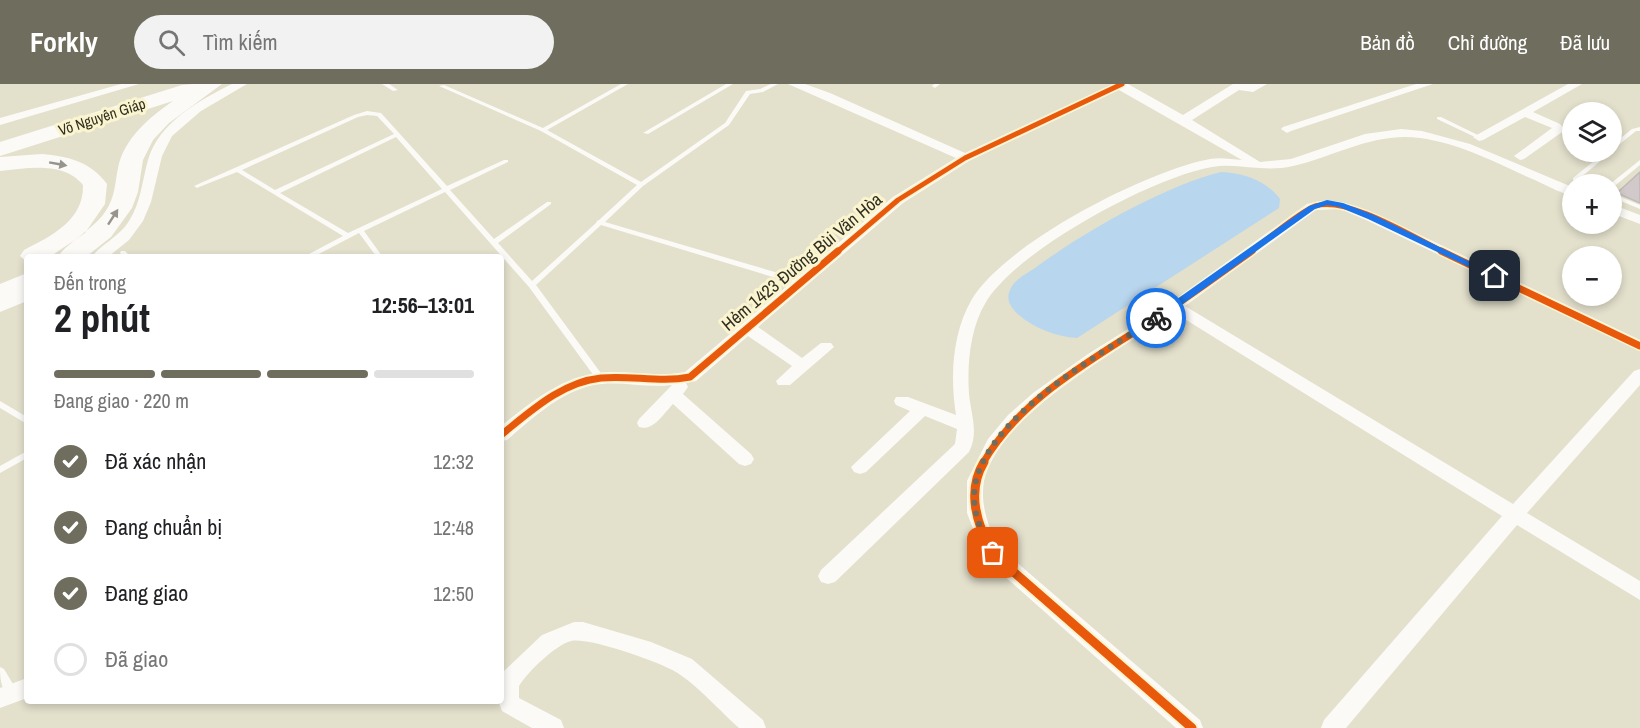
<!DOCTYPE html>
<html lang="vi">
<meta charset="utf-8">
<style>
:root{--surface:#fff;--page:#f2f2f2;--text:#202124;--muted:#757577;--line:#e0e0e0;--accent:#6f6d5d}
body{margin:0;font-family:"Archivo Narrow",sans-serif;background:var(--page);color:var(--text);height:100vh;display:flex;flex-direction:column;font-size:22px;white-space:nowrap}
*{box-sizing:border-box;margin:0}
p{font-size:20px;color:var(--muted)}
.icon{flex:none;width:33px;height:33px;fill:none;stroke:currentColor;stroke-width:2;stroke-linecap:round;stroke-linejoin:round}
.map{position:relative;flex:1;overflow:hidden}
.panel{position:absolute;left:24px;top:170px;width:480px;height:450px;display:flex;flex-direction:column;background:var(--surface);border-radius:6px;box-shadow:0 3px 9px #0003}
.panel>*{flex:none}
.fabs{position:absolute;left:1562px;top:18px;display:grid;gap:12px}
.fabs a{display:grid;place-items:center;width:60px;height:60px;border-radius:50%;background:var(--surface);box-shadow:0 3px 9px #0003;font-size:30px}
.pin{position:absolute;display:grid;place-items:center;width:51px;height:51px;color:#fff;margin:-26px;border-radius:12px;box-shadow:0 3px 9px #0006}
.courier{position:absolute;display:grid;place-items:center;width:60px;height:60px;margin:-30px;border:4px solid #1a73e8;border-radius:50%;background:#fff;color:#222;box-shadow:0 2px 8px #0007}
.summary em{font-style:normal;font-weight:700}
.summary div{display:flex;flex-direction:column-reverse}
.summary{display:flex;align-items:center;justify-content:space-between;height:102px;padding:0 30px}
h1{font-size:39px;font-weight:700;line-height:45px}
.bar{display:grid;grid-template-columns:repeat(4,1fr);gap:9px 6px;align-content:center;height:72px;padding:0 30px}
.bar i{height:8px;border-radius:4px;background:var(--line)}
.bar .on{background:var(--accent)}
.bar p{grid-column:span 4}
ol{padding:0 30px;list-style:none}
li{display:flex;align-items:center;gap:18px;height:66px}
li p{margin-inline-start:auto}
li .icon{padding:6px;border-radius:50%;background:var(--accent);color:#fff;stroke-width:4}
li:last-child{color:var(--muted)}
li i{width:33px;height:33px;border:3px solid var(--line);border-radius:50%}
header{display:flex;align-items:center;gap:36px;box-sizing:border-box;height:84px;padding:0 30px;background:var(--accent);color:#fff}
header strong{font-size:28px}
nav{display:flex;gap:33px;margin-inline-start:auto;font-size:21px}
.search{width:420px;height:54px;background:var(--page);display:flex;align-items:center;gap:15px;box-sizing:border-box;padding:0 21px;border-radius:33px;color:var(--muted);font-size:22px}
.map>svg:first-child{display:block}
.water{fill:#b8d6ed}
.building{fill:#d2c9cb;stroke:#bfbab7;stroke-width:1.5}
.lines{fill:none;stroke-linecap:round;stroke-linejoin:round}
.lane{fill:#fbfaf7;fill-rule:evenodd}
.street{fill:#fbfaf7;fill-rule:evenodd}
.highway{fill:#fbfaf7;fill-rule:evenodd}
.cycleway-far2-casing{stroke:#faf4cf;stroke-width:8}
.cycleway-far1-casing{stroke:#faf4cf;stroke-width:10}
.cycleway-casing{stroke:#faf4cf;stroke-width:13}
.cycleway-far2{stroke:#e8590c;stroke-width:5}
.cycleway-far1{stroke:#e8590c;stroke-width:7}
.cycleway{stroke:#e8590c;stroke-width:9}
.oneway{fill:#96948c}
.route{fill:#1a73e8}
.done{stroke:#6f6d5d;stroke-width:6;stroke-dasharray:0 10.8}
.labels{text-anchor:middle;stroke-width:6;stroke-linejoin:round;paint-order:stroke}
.far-street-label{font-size:15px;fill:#312f21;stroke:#faf4cf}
.street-label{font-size:18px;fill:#312f21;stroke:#faf4cf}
</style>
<header>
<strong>Forkly</strong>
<div class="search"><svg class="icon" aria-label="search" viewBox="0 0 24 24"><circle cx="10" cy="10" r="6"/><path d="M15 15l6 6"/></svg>Tìm kiếm</div>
<nav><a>Bản đồ</a><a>Chỉ đường</a><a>Đã lưu</a></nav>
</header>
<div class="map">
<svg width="1640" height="644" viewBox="0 0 1640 644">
<rect width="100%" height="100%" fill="#e3e0cc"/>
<path class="water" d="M1221 88C1243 89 1266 96 1280 115L1279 124 1077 254C1057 253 1034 244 1019 231 1010 223 1005 215 1011 204 1015 195 1028 189 1035 184 1084 148 1162 103 1221 88Z"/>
<path class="building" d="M1640 88V119L1617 109Z"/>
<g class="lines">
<path class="lane" d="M382 0H389L398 6 393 7Z
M621 0H628L547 46 641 98 725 39 746 7 760 5 771 0H778L763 8 750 10 729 41 643 102 605 138 802 196 803 198 799 200H796L601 141 536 201 603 292 604 294 600 297 597 296 529 203 445 108 364 147 382 172H376L359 149 315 172H308L309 170 343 152 237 88 199 103 197 104 194 102 354 31 367 27 381 29 447 102 504 76H508V78L450 106 494 155 547 118H551V120L498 159 532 197 596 139 597 137 599 136 637 101 541 47 439 2 444 1 543 44ZM367 31 377 32 394 50 275 106 242 86 358 33ZM396 53 442 105 348 149 280 109Z
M726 0H733L648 50 643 49Z
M934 0H940L935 4 932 2Z
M1437 33H1441L1482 53 1477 54 1437 35Z
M1640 43V47H1636L1611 67V62L1632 45Z
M1605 68H1611L1579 95 1586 99 1587 100H1580L1573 96V94Z
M1640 76V81L1611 105 1610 100Z
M1611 109 1640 121V125L1611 113Z
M121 167H125L130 172H123L120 169Z
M0 317 27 333V340L0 324Z
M27 367V374L0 389V382Z
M0 583 4 585 16 605 17 609 16 613 12 614C1 608 0 595 0 583Z"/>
<path class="street" d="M121 0H139L0 41V34Z
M232 0H247L201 27 172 52 162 72 151 118 143 137 129 156 109 172H93C99 162 120 152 129 137 141 118 142 97 148 76 159 38 200 16 232 0Z
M788 0H805L830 9 965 69 1113 0H1128L1183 31 1233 0H1267L1253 8 1239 6 1192 36 1260 78 1291 75 1365 50 1401 45 1422 47 1470 60 1572 103V112C1558 108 1544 100 1530 94 1495 78 1458 59 1420 54 1373 48 1337 72 1293 82 1262 89 1239 78 1212 83 1153 93 1017 166 986 218 970 244 967 280 969 310 971 330 979 349 969 368L835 498 828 500 821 498 818 492 821 486 955 360 957 345 925 332 866 388 860 390 854 388 851 383 910 327 896 321 894 317 896 313H908L956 331C950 293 952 249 972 215 1006 159 1146 87 1210 75 1220 73 1231 75 1242 76L1119 6 969 77 903 119 758 243 802 274 821 259H831L834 263 790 301H778L776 297 792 282 748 252 696 297 686 299 688 303 683 310 751 370 754 375 751 380 745 382 739 380 673 320C664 329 653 348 639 343L637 339 639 335 672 301C648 304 625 298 602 300 565 303 534 333 507 356L501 357V342C534 316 567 288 611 288 636 288 660 293 685 288L893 113 956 74Z
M1416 0H1433L1291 47 1287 49 1281 45 1283 43Z
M1568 0H1582L1533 28 1560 40 1565 46 1524 75 1520 76 1514 72 1552 44 1525 33 1483 56 1479 57 1473 53Z
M1320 117 1342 118 1376 130 1640 256V267L1366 136 1340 125 1316 126 1185 222 1513 420 1634 287 1640 285V301L1527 429 1640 497V516L1517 441 1346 644H1321L1324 636 1502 432 1175 229C1121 265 999 330 984 397 980 420 988 443 999 463L1200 636 1203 644H1176L985 475 967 429V397L988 355 1008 331 1033 309 1088 270 1170 219 1307 120Z
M1611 120 1640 131V140L1611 129Z
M27 206V217L0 228V217Z
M574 538H583L651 558 692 575 763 636 766 644H739C721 628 696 600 676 588 659 578 589 553 571 557 555 561 527 589 519 602V614L561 636 564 644H532L502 627 498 616H501V592L504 587 542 551Z
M27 594V614L0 624V604Z"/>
<path class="highway" d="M193 0H222L169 39 153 56 143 76 138 108 132 124 111 153 87 172H59C65 160 94 145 105 128 115 114 115 99 118 84 124 54 150 33 173 17L0 72V58L182 1Z
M42 70C68 72 91 78 107 100L105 120 85 149 51 172H27V178L20 172 24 166C52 152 84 136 83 101 64 77 27 84 0 87V73Z
M27 189V207L0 219V200Z"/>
<g class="cycleway-far2-casing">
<path id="cycleway-far2" d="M837 168 898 116 965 74 1122 0
M1250 168C1266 157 1298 128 1315 122 1348 112 1413 153 1444 168"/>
</g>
<g class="cycleway-far1-casing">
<path id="cycleway-far1" d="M1441 167 1640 262
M501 351C531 327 562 298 601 294 631 291 660 299 690 293L838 167
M983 379C1021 314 1089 278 1150 238 1185 216 1218 191 1252 167"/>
</g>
<g class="cycleway-casing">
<path id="cycleway" d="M984 378C966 408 977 440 992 469L1192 644"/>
</g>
<use href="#cycleway-far2" class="cycleway-far2"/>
<use href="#cycleway-far1" class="cycleway-far1"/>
<use href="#cycleway" class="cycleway"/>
</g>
<defs><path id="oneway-solid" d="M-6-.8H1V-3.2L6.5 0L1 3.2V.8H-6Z" transform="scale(1.5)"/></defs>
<g class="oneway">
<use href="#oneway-solid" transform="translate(58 80) rotate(10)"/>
<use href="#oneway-solid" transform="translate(113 133) rotate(-57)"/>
</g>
<path class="route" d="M1327 116 1343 119 1374 131 1499 192 1492 194 1368 135 1339 123 1327 121 1315 125 1159 237H1153V232L1309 122Z"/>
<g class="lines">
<path class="done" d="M993 469C983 451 974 433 974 412 976 337 1100 271 1156 234"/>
</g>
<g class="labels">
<g class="far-street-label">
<text transform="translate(102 33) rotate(-18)" y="5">Võ Nguyên Giáp</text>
</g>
<g class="street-label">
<text transform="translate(802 178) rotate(-40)" y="6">Hẻm 1423 Đường Bùi Văn Hòa</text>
</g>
</g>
</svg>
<div class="fabs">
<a><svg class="icon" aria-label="layers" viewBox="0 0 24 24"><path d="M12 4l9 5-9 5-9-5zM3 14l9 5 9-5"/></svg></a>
<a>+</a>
<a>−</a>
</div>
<div class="pin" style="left:993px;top:469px;background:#ea580c"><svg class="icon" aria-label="bag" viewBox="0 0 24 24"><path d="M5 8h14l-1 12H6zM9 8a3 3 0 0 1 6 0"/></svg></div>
<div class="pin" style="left:1495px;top:192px;background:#1f2937"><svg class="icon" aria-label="home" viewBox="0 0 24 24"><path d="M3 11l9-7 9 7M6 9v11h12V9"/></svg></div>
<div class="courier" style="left:1156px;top:234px"><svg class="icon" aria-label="bike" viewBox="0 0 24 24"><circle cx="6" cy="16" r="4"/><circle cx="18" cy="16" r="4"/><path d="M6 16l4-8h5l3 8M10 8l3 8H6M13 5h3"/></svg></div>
<section class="panel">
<div class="summary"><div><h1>2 phút</h1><p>Đến trong</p></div><em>12:56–13:01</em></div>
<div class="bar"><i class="on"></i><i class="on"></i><i class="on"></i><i></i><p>Đang giao · 220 m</p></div>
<ol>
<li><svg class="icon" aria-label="check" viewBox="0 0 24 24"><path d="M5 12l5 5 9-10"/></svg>Đã xác nhận<p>12:32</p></li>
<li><svg class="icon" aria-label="check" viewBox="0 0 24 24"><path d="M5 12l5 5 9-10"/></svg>Đang chuẩn bị<p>12:48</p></li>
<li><svg class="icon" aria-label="check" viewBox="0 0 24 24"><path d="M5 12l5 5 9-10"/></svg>Đang giao<p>12:50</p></li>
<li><i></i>Đã giao</li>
</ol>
</section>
</div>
